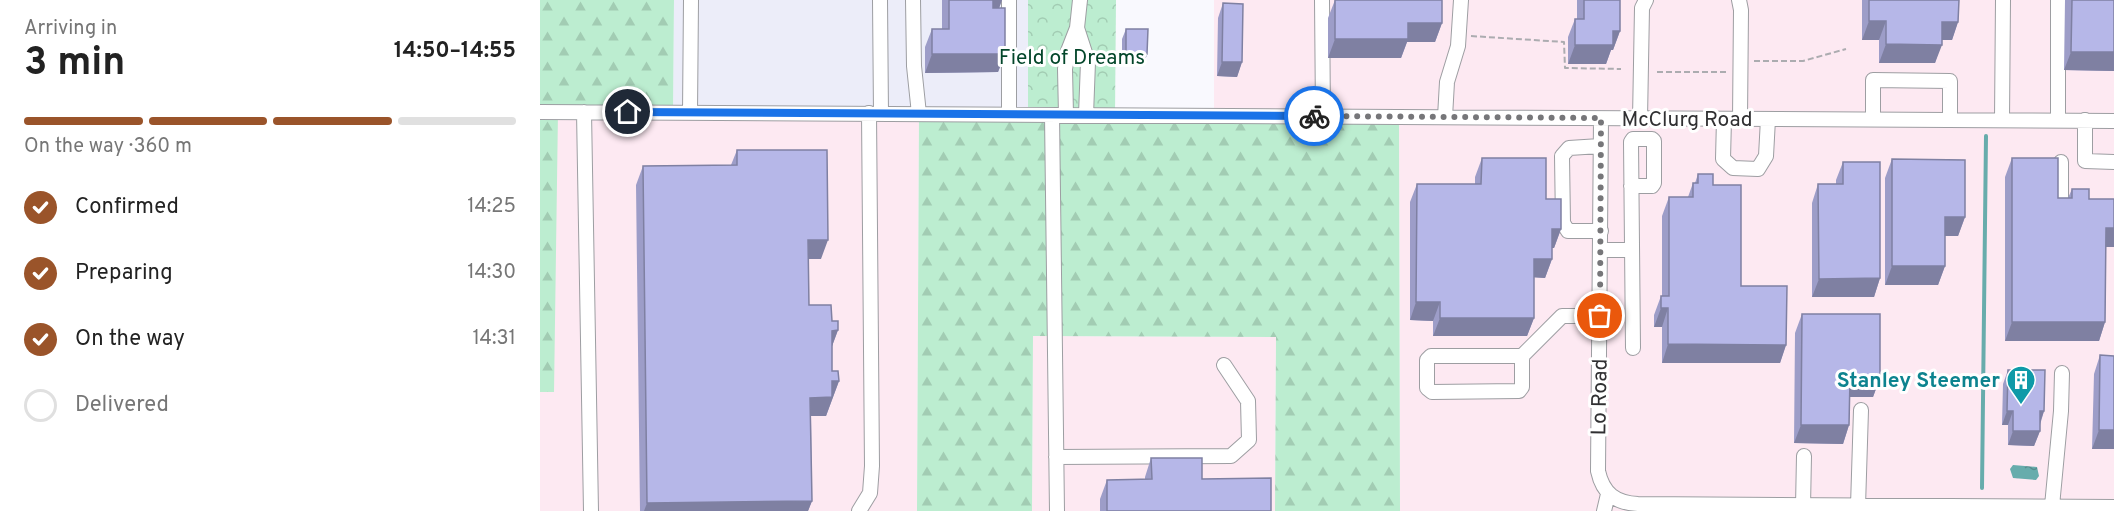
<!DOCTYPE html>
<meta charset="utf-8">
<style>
:root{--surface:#fff;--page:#f6f6f6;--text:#222;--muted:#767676;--line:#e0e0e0;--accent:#9a542a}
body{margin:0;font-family:Overpass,sans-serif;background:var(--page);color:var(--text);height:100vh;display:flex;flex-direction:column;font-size:22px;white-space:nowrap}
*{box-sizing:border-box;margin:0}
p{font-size:20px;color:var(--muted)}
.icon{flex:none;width:33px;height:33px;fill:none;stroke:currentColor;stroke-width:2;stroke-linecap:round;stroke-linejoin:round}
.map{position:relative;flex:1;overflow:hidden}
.drawer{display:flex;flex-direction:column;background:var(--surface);width:540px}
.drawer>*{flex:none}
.pin{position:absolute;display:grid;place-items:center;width:51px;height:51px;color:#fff;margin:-26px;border:3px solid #fff;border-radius:50%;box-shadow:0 2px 6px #0007}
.courier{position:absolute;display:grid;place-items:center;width:60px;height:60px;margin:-30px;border:4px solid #1a73e8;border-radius:50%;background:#fff;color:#222;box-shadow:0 2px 8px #0007}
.head em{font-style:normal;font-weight:700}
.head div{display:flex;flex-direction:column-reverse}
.head{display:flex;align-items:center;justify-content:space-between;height:102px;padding:0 24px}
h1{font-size:39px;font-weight:700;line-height:45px}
.bar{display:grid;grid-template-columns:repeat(4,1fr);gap:9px 6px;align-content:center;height:72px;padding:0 24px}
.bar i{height:8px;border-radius:4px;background:var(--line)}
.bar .current{background:var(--accent)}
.bar p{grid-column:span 4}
ol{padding:0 24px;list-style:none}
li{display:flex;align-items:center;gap:18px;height:66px}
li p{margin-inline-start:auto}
li .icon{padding:6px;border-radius:50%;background:var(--accent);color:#fff;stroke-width:4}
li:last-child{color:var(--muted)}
li i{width:33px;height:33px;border:3px solid var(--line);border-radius:50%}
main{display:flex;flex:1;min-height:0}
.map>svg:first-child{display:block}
.built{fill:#ecedf9}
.industrial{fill:#fde9f2}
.forest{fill:url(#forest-firs)}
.park{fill:url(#park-crowns)}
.water{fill:url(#water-ripples)}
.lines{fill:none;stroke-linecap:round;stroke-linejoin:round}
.stream{stroke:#67acac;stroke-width:4}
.minor-casing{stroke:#9d9ea2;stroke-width:16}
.path{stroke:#acacb0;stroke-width:2;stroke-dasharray:6 3;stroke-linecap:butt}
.minor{stroke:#fff;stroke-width:14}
.wall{fill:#9d9dc8}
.shaded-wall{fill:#7f80a2}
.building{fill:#b6b7e8;stroke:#7f80a2;stroke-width:1.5}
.done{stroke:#767679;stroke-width:6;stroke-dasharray:0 10.8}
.route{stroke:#1a73e8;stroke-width:8}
.labels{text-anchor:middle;stroke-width:6;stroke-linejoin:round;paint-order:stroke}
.park-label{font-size:21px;fill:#03462a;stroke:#fff}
.street-label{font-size:21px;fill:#303032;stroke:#fff}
.culture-label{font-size:21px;font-weight:bold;fill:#0d838f;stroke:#fff;text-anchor:end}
</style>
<main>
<section class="drawer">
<div class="head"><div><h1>3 min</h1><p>Arriving in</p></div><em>14:50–14:55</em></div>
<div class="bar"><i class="current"></i><i class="current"></i><i class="current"></i><i></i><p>On the way · 360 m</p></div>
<ol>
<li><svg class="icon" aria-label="check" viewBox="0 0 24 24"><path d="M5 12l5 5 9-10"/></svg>Confirmed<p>14:25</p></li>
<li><svg class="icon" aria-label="check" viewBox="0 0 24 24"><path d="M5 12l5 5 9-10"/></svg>Preparing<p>14:30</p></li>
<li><svg class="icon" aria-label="check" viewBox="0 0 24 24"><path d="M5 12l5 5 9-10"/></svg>On the way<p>14:31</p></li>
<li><i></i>Delivered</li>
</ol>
</section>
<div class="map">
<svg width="1574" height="511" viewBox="0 0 1574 511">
<defs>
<pattern id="forest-firs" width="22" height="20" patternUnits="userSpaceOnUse" patternTransform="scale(1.5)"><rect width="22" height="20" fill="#bcedd0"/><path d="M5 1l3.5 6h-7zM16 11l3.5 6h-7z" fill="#a2ccb3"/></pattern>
<pattern id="park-crowns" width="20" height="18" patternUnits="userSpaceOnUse" patternTransform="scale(1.5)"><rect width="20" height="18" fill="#bcedd0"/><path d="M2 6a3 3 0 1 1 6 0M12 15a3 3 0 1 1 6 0" fill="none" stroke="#a2ccb3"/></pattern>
<pattern id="water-ripples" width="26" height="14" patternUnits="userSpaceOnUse" patternTransform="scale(1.5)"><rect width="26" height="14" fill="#67acac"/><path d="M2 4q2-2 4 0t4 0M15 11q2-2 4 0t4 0" fill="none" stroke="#558c8d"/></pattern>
</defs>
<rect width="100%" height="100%" fill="#f9f9fe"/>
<path class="built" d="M134 0H488V115L133 113Z"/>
<path class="industrial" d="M674 0H1574V511H860L859 117 674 116Z
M0 112 379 114 377 511H0Z
M493 336 736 337 735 511H492Z"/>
<path class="forest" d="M0 0H134L133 113 18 112 14 392H0Z
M379 114 859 116 860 511H735L736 337 493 336 492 511H377Z"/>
<path class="park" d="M488 0H576L575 115H488Z"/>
<path class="water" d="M1473 465 1497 467 1499 476 1496 480 1473 478 1470 469Z"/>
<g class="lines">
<path class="stream" d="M1442 488 1446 136"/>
<g class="minor-casing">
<path id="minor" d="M340 0 341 114
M373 0 374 66 379 114
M782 0 783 116
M1199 0 1201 10 1200 119
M1518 0V120
M537 28 548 62 546 115
M0 112 1574 121
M44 112 51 511
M150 113 151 0
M469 114V0
M512 115 517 511
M526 115 525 69 528 51 537 28 540 0
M905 117 907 82 918 46 921 0
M1061 119 1058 471C1063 494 1076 503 1098 504L1574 507
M1100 119 1102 8 1106 0
M1184 119 1183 159 1193 168 1218 169 1226 156 1228 119
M1333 119V80L1410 81V120
M1462 120 1463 0
M1545 120V161L1574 162
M1060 146 1029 148 1022 156 1023 223 1028 231H1061
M1521 162V210
M1091 186H1112L1114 183V141L1112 139H1093L1091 142C1092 210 1092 279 1093 348
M1060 250H1092
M982 356V387L979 391 892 392 887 388V360L891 356H982L1022 316H1060
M1264 456 1263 506 1266 511
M516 457 691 456 709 440 708 401 684 365
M1318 506 1321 410
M1512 506 1521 411 1522 373
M319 511 330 493 332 466 329 113
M1064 511 1068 494"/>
</g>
<path class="path" d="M931 36 1024 42 1025 68 1081 69
M1214 61H1263L1306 49
M1117 72H1187"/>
<use href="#minor" class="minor"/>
</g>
<path class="wall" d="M402 0H462L459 8 465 54 458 72 385 73V47L392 29H402Z
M795 0 902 23 895 42H867L861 58H788V18Z
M1037 0H1080V31L1073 50H1071L1066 64H1028V37L1035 19H1037Z
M1322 0H1419L1418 22 1412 40H1402L1395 63H1339V40H1322Z
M1525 0H1574V71L1524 70Z
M683 3 702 62 697 77 677 76 678 18Z
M586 29 607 54 604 64 582 63V39Z
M197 150 281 259H268L269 305 292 321 298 330 292 346V371L299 381 286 416H271L272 501 268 511H100L96 185 103 166 191 165Z
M942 158 1006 199 1021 229 1014 248H1012V259L1005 278 994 277V318L987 336H893V321L870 320V202L877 184H935V177Z
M1472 158 1518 198H1528L1532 189 1549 199 1566 247 1565 322 1559 341H1465V177Z
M1352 159 1425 217 1418 236H1405V266L1398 285H1345V178Z
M1303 162 1340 278 1334 297H1272V203L1278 184H1296V180Z
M1158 174 1173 185 1201 286 1246 345 1240 363H1122V327H1114V315L1121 296H1122V216L1129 197H1148L1153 183H1155Z
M1262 314 1340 378 1333 397H1310L1309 425 1303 444 1254 443 1255 333Z
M1560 355 1574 356V449H1552L1554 374Z
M1468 370 1504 411 1500 425V431L1494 446 1468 445V425H1462L1463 384Z
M611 458 662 479 731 511H560V499L567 480H605V477Z"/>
<path class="shaded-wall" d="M450 0H462L458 11H446Z
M1329 21H1346L1339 40H1322Z
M1402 22H1418L1412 40H1396Z
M868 23H902L895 42H867L861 58H788L795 39Z
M1073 31H1080L1073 50H1071L1066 64H1028L1035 45Z
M1346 44 1402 45 1395 63H1339Z
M1531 52H1574V71L1524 70Z
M392 54H465L458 72 385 73Z
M586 54H607L604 64 582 63Z
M682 62H702L697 77 677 76Z
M1405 217H1425L1418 236H1398Z
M1566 228H1574V247H1559Z
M1012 229H1021L1014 248H1005Z
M268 240H288L281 259H261Z
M994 259H1012L1005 278 987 277Z
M1352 266H1405L1398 285H1345Z
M1340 278 1334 297H1272L1279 279Z
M876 302H900L893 321 870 320Z
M1121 308H1128L1122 327H1114Z
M900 318H994L987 336H893Z
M1472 322H1565L1559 341H1465Z
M298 330 291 349 292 331Z
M1128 344 1246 345 1240 363H1122Z
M1310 378H1340L1333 397H1303Z
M292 381H299L286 416H264L270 398Z
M1467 411H1473L1468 425H1462Z
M1500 411H1504L1499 426Z
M1261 425H1309L1303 444 1254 443Z
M1559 430H1574V449H1552Z
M1473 431H1500L1494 446 1468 445Z
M272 501 268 511H104L107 503Z"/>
<path class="building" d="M409 0H453V8H465V54H392V29H409Z
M795 0H902V23H868V39H795Z
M1044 0H1080V31H1073V45H1035V19H1044Z
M1329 0H1419L1418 22H1402V45L1346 44V21H1329Z
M1532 0H1574V52H1531Z
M683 3 703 4 702 62H682Z
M586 29H608L607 54H586Z
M197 150H287L288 240H268L269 305H291L292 321H298V330L292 331V371H298L299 381H292V397L270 398 272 501 107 503 103 166 197 165Z
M942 158H1006V199H1021V229H1012V259H994V318H900V302H876L877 184H941Z
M1472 158H1518V198H1532V189H1549V199H1574V228H1566L1565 322H1472Z
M1352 159 1425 160V217H1405V266H1352Z
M1303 162H1340V278L1279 279 1278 184H1303Z
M1158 174H1173V185H1201V286H1247L1246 345 1128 344V308H1121V296H1129V197H1153V183H1158Z
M1262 314H1340V378H1310L1309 425H1261Z
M1560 355 1574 356V430H1559Z
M1468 370H1505L1504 411H1500V431H1473V411H1467Z
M611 458H662V479L731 478V511H567V480L612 479Z"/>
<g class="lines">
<path class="done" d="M774 116 1061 118 1060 316"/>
<path class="route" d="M88 112 774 116"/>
</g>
<defs>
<g id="building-pin" transform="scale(1.5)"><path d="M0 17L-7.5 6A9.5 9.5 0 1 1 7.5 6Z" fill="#0f9aa8" stroke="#fff"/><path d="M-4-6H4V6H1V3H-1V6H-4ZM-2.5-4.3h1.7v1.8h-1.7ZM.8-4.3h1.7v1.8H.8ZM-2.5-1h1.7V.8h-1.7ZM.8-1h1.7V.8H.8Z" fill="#fff"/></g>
</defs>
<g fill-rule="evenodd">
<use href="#building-pin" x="1481" y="380"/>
</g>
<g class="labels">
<g class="park-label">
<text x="532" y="64">Field of Dreams</text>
</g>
<g class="street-label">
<text x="1147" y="126">McClurg Road</text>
<text transform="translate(1059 397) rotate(-89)" y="7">Lo Road</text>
</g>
<g class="culture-label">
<text x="1460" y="387">Stanley Steemer</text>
</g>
</g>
</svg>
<div class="pin" style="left:1060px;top:316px;background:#ea580c"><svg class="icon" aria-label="bag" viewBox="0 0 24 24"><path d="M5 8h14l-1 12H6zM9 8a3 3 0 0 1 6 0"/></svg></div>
<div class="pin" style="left:88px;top:112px;background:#1f2937"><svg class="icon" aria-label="home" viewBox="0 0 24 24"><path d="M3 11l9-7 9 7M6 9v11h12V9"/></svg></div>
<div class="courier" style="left:774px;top:116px"><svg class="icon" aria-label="bike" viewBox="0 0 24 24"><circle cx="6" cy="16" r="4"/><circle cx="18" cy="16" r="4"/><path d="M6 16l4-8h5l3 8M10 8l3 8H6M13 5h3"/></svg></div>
</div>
</main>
